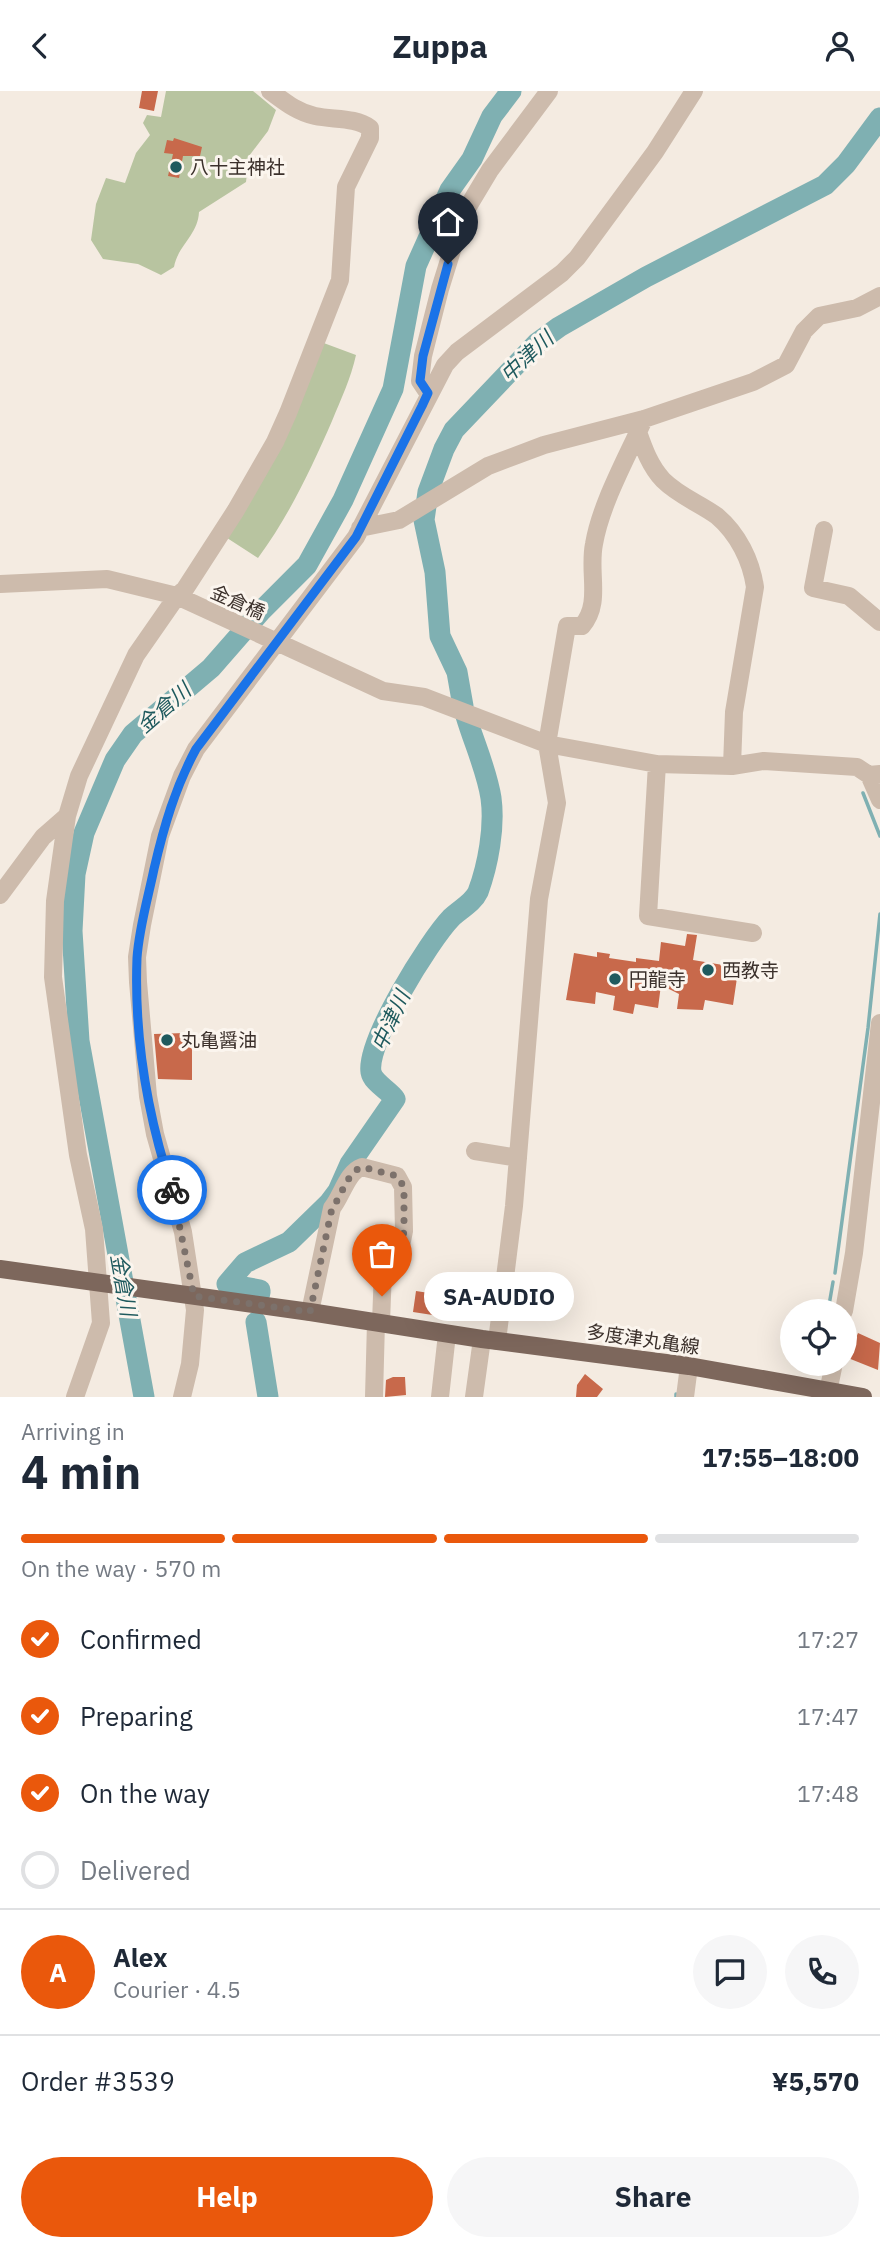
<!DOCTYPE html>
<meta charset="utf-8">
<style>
:root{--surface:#fff;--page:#f6f6f7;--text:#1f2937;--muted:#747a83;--line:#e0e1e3;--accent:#ea580c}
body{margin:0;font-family:"IBM Plex Sans","Noto Sans JP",sans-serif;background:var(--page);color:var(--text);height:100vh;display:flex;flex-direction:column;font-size:26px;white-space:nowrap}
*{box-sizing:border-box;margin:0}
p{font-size:23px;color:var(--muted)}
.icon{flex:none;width:38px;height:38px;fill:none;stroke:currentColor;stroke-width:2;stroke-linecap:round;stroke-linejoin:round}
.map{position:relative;height:1306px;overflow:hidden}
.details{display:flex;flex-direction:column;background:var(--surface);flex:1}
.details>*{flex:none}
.controls{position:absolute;left:780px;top:1208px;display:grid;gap:14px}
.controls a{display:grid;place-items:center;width:77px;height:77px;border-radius:50%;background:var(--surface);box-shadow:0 7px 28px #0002;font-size:35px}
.pin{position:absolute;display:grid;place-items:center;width:60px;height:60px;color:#fff;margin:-72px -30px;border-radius:50% 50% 50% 0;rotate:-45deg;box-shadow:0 0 7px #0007}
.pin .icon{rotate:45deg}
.courier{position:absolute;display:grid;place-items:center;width:70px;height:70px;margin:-35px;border:5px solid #1a73e8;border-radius:50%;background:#fff;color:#222;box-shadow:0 2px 9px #0007}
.bubble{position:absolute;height:49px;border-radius:24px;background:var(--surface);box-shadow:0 7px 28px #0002;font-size:23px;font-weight:700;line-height:49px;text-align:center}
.overview em{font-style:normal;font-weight:700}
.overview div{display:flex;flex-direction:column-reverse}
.overview{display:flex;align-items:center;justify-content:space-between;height:119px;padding:0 21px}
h1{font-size:46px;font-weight:700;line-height:52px}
.bar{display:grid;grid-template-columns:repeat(4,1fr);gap:10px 7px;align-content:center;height:84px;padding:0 21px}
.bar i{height:9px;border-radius:5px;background:var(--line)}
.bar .active{background:var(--accent)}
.bar p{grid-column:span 4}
.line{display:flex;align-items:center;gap:18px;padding:0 21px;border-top:2px solid var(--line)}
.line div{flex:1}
.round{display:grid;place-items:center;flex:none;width:74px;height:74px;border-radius:37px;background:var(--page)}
ol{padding:0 21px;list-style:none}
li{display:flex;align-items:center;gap:21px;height:77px}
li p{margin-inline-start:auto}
li .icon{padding:7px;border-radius:50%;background:var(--accent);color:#fff;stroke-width:4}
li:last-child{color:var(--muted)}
li i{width:38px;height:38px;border:4px solid var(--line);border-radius:50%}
.primary-button{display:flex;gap:14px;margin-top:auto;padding:14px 21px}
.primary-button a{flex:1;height:80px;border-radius:42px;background:var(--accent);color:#fff;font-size:28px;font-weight:700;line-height:80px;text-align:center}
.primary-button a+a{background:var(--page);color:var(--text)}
header{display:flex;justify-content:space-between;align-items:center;height:91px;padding:0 21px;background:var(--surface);font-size:32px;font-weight:700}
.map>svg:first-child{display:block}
.green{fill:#b8c4a0}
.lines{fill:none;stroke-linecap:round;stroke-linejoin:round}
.stream{stroke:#7fb0b2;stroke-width:3.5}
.river{stroke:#7fb0b2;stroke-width:21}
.building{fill:#c8694b}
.minor{stroke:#cdbbac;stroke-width:18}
.major{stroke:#7d675c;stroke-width:18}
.done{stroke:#7c716b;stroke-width:7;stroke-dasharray:0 12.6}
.route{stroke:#1a73e8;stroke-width:9}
.poi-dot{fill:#1f5a5e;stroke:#fbf5ee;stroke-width:2.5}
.labels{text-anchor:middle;stroke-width:6;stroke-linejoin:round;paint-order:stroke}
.poi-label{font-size:19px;fill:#3b302b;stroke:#fbf5ee;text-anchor:start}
.street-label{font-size:19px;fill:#3b302b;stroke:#fbf5ee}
.water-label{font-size:21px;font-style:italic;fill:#1f5a5e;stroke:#fbf5ee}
</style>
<header><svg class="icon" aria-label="back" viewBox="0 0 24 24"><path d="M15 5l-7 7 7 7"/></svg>Zuppa<svg class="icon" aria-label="person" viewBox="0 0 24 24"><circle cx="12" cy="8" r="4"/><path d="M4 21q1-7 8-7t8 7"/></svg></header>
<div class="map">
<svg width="880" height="1306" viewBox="0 0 880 1306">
<rect width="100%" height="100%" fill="#f4ebe1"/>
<path class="green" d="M166 0H253L276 19 268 40 249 65 246 91 199 121C198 144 178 154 174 176L161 184 138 173 103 168 91 149 96 113 106 87 125 92 136 62 150 44 143 32 147 24 161 26Z
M321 251 356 264C351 287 341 308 332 330 311 378 289 425 258 467L224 445Z"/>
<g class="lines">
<path class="stream" d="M863 702 880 745
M835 1182 868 937 880 823
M828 1220 833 1191
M676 1306V1303"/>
<path class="river" d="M463 615 457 581 440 545 435 481 424 429 428 401 444 358 454 339 537 252 559 236 646 186 825 94 846 73 880 27
M260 1202V1199L227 1193 245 1172 289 1151 329 1112 338 1100 350 1073 395 1008C389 999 373 992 371 981 366 951 429 850 451 827 459 819 473 812 478 801 488 774 495 736 491 707 487 680 474 652 466 625
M256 1231 268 1306
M144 1306 79 950 72 840 75 783 84 742 115 669 133 643 211 577 261 520 307 474 343 409 393 298 416 175 450 99 472 68 492 25 511 0"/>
</g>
<path class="building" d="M142 0H158L154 20 139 17Z
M174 47 202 56 200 65H183L179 87 168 85 173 63 164 62 167 49 173 50Z
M687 843 697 844 693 869 729 875V879L738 880 733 914 705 909 703 919 677 918 679 903 661 894 658 917 635 913 633 923 613 919 615 905 596 901 595 913 566 909 574 862 597 866V861L610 863 609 867 636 871V867L659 870 661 851 685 855Z
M185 942V945H192V989L158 988 154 943Z
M416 1200 442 1204 439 1225 413 1221Z
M858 1242 880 1252 878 1279 848 1267Z
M585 1283 603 1298 597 1306H576L577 1294Z
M393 1286H405L406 1304 385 1306 386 1289Z"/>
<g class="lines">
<path class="minor" d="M428 302 420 290 423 265 440 198 463 124 490 79 549 0
M638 341C644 358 650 375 663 389 679 405 699 412 717 425 738 443 751 469 755 496L734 621 732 675
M360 437 399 429 488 375 544 354 644 328 753 291 786 274 804 240 819 225 857 217 880 205
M824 439 813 497 849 505 880 531
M0 493 107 488 177 505 383 600 424 606 547 653 657 673 732 675 764 670 857 676 869 684 880 683
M657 673 648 825 753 842
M869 684 880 709
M67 725 55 810 53 886 78 1064 94 1138 101 1232 75 1306
M0 804 43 746 67 725 79 685 136 564 177 505 185 498 236 419 275 351 288 322 340 189 346 96 370 47V37C355 26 334 29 315 25 297 21 285 11 270 0
M475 1060 518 1067
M844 1220 854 1162 880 932
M310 1221 332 1117C342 1105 347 1081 362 1076L397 1085 403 1096 404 1140 400 1160 383 1178 381 1232
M497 1250 514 1115 539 808 557 712 547 653 567 535H582C602 512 588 482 594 453 601 412 627 367 644 328
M182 1306 190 1273 195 1219 183 1141 155 1043 148 1005 138 891 137 866 142 834 160 745 182 685 196 658 356 446 445 274 457 261 562 182 577 167 655 61 694 0
M374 1306 376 1231
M440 1306 447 1243
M474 1306 482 1248
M685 1306 689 1275
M827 1306 834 1272"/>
<path class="major" d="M0 1178 310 1221 482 1248 689 1275 863 1306"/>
</g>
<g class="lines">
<path class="done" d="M172 1099 194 1205 310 1221 332 1117C342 1105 347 1081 362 1076L397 1085 404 1096V1140L400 1160 383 1178 382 1205"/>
<path class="route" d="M172 1099C148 1026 134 945 137 867 139 837 148 807 154 778 164 735 175 697 196 658L356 446 422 315 428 302 420 290 423 265 448 173"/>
</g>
<g class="poi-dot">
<circle cx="176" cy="76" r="7"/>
<circle cx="708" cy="879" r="7"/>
<circle cx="615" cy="888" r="7"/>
<circle cx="167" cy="949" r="7"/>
</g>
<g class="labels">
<g class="poi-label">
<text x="190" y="83">八十主神社</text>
<text x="722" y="886">西教寺</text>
<text x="629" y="895">円龍寺</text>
<text x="181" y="956">丸亀醤油</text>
</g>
<g class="street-label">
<text transform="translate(238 511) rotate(24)" y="7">金倉橋</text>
<text transform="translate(643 1248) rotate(8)" y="7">多度津丸亀線</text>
</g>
<g class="water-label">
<text transform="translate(527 266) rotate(-43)" y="7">中津川</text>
<text transform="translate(164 617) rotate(-41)" y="7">金倉川</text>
<text transform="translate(391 930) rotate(-66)" y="7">中津川</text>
<text transform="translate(123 1194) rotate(80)" y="7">金倉川</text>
</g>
</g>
</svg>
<div class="controls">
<a><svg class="icon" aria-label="locate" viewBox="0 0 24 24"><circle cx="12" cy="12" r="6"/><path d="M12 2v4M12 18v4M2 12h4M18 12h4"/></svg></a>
</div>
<div class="pin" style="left:382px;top:1205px;background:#ea580c"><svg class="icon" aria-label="bag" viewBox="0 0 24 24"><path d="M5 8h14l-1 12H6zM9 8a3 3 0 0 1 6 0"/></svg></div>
<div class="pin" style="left:448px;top:173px;background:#1f2937"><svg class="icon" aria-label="home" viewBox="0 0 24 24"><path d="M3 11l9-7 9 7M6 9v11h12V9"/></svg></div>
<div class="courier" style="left:172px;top:1099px"><svg class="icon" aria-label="bike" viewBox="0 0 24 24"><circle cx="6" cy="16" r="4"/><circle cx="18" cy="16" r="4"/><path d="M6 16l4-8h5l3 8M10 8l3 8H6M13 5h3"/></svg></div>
<div class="bubble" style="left:424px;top:1181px;width:150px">SA-AUDIO</div>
</div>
<section class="details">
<div class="overview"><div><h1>4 min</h1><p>Arriving in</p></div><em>17:55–18:00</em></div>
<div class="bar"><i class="active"></i><i class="active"></i><i class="active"></i><i></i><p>On the way · 570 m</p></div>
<ol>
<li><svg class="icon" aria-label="check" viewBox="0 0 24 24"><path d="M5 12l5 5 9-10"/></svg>Confirmed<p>17:27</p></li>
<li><svg class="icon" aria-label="check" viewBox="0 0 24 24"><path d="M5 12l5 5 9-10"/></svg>Preparing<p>17:47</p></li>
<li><svg class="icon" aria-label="check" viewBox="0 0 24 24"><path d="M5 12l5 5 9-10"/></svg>On the way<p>17:48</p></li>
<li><i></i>Delivered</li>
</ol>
<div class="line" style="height:126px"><b class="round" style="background:var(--accent);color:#fff">A</b><div><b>Alex</b><p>Courier · 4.5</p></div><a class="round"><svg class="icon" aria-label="chat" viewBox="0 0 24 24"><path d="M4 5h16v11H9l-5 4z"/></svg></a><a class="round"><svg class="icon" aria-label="phone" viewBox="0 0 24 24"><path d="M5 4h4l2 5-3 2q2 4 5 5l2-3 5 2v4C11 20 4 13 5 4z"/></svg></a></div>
<div class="line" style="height:91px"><div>Order #3539</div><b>¥5,570</b></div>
<div class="primary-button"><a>Help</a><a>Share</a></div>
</section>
